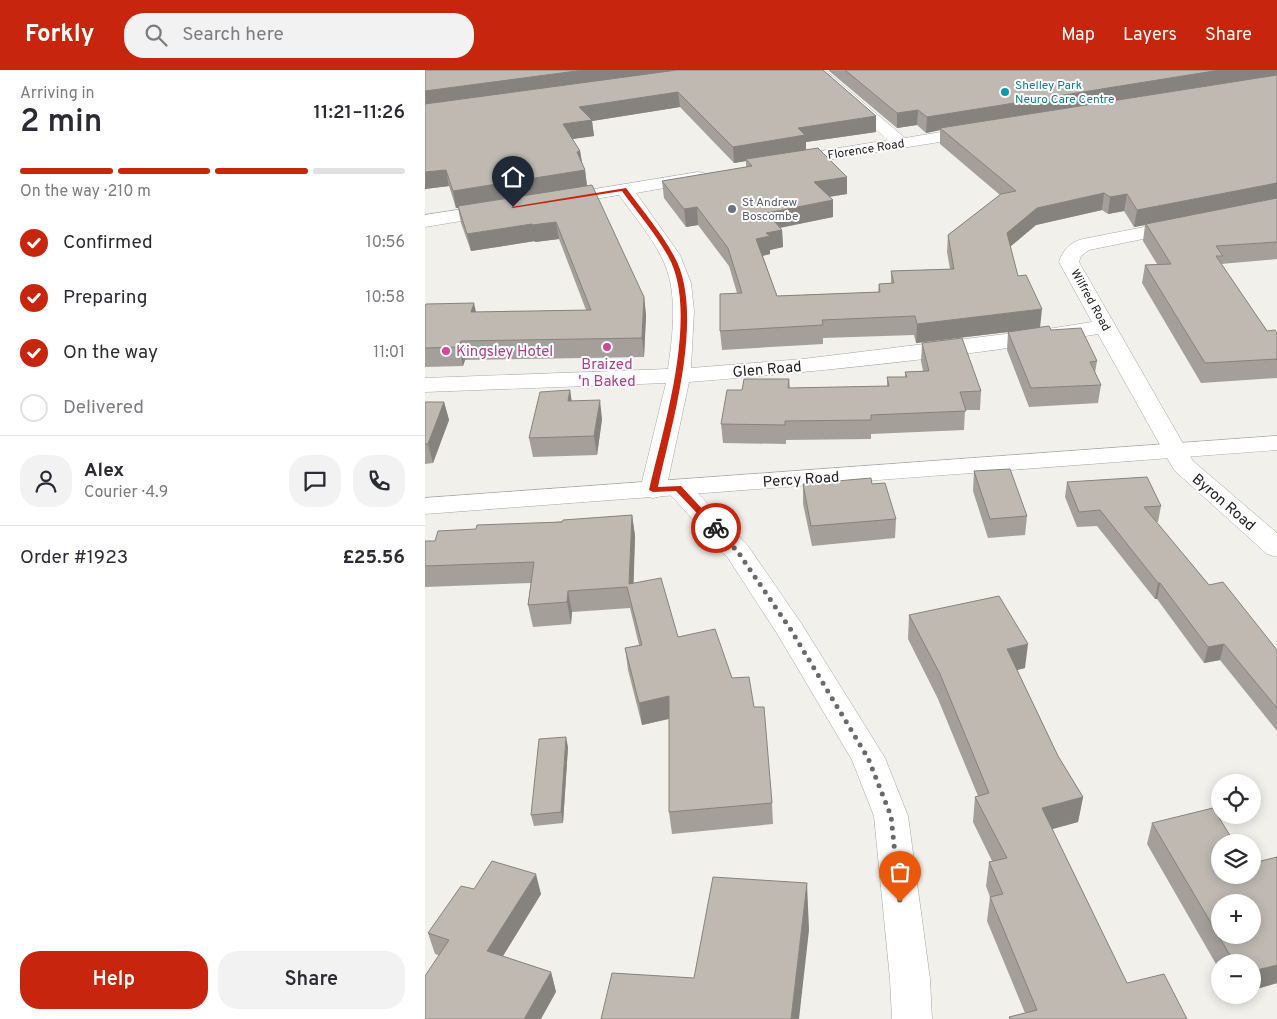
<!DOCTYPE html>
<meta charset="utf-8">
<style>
:root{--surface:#fff;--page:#f2f2f3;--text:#2b2b33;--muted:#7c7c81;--line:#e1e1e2;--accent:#c7250d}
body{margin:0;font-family:Overpass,sans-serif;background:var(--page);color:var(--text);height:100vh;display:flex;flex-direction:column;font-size:19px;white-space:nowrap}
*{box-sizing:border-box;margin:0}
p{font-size:16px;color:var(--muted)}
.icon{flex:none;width:28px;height:28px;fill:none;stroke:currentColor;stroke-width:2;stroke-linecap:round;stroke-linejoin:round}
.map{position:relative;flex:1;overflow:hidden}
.drawer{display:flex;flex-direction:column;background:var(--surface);width:425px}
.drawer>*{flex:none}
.controls{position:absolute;left:786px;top:704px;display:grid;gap:10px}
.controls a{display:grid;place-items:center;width:50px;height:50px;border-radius:50%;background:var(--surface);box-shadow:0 2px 12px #0003;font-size:25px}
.pin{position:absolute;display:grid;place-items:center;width:42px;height:42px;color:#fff;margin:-51px -21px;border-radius:50% 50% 50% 0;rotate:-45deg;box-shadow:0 0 5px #0007}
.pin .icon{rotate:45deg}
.courier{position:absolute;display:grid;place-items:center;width:50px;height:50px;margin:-25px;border:4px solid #c7250d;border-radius:50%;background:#fff;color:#222;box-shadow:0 1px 6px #0007}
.overview em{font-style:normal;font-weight:600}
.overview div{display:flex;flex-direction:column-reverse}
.overview{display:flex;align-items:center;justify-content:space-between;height:85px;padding:0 20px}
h1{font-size:32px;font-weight:600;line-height:38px}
.bar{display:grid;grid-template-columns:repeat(4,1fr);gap:8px 5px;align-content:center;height:60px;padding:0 20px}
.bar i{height:6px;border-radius:4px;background:var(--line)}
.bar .current{background:var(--accent)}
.bar p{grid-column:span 4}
.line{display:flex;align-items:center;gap:12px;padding:0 20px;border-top:1px solid var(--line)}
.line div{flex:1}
.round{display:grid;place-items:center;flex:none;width:52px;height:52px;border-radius:20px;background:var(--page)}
ol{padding:0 20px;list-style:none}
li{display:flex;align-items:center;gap:15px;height:55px}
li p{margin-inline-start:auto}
li .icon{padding:5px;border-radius:50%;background:var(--accent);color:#fff;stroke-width:4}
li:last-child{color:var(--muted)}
li i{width:28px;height:28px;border:2px solid var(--line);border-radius:50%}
.action{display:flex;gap:10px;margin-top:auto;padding:10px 20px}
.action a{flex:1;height:58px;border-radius:20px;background:var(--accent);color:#fff;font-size:20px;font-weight:600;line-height:58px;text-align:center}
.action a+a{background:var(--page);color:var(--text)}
header{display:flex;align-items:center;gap:30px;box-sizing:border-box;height:70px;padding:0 25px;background:var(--accent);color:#fff}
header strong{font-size:24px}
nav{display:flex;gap:28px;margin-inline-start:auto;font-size:18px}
.search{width:350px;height:45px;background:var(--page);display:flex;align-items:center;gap:12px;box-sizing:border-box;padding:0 18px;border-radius:20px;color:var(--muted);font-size:19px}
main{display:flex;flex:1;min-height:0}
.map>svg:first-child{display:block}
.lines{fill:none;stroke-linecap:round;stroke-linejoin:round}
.minor-casing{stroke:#a6a6a6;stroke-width:1}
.tertiary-casing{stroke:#a6a6a6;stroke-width:1}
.minor{fill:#fff;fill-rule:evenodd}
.tertiary{fill:#fff;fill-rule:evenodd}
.wall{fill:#a49f99}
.shaded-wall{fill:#86827d}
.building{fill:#bfb9b2;stroke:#86827d;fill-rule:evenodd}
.route{fill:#c7250d}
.done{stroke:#6a6a68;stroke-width:5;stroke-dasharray:0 9}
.culture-dot{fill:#0f9aa8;stroke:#fff;stroke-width:2}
.worship-dot{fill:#6b7280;stroke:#fff;stroke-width:2}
.hotel-dot{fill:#d1479c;stroke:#fff;stroke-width:2}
.labels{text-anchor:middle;stroke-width:4;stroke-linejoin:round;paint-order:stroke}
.far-culture-label{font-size:12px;fill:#0d838f;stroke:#fff;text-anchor:start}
.far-street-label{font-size:12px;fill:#222;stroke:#fff}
.far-worship-label{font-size:12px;fill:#5b616d;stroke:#fff;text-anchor:start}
.hotel-label{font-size:15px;fill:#b23c85;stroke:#fff;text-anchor:start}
.street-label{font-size:15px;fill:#222;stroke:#fff}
</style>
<header>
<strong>Forkly</strong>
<div class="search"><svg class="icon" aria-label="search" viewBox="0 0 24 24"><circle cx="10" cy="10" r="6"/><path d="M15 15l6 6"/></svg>Search here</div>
<nav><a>Map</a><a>Layers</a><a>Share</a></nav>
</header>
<main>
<section class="drawer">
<div class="overview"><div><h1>2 min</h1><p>Arriving in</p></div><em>11:21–11:26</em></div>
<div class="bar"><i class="current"></i><i class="current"></i><i class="current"></i><i></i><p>On the way · 210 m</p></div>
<ol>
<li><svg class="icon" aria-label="check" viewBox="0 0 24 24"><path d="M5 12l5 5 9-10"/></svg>Confirmed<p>10:56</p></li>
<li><svg class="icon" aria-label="check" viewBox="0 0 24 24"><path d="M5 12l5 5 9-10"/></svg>Preparing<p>10:58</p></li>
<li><svg class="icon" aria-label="check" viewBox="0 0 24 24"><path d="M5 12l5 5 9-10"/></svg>On the way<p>11:01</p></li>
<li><i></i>Delivered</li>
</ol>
<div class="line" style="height:90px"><a class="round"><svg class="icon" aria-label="person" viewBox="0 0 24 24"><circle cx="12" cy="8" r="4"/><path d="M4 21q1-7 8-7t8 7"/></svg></a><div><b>Alex</b><p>Courier · 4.9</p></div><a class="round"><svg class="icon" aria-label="chat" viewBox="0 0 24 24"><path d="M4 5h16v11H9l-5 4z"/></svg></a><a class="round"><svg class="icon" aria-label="phone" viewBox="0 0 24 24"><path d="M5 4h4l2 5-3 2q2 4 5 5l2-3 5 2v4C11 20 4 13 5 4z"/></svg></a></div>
<div class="line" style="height:65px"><div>Order #1923</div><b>£25.56</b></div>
<div class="action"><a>Help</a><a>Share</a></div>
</section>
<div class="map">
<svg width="852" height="949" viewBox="0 0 852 949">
<rect width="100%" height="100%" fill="#f1f0ea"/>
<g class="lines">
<g class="minor-casing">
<path id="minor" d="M384 0H400L480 68 552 56 558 58 560 61 558 64 552 66 365 96 359 95 356 91 359 87 365 86 463 70Z
M273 102 279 103 282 107 279 111 211 123 255 185 266 213 269 241 266 298 378 289 629 258 667 252 634 192C638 180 645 172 658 169L755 150 762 152 764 156 762 160 664 180 656 186 654 192 768 391 852 463V487L842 484 749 400 673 264C538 287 401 301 264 312L242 415 253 410 262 412 323 476 376 553 460 688 483 746 505 909 507 949H467L465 909 449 746 427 690 353 565 303 488 241 420 237 426 228 428 219 426 215 420 241 313 0 322V308L243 299C248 263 254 220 236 186 226 166 210 147 197 129L194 125 133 135 127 134 124 130 127 126 133 125Z
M71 134 78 136 80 140 78 144 0 157V145Z"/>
</g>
<g class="tertiary-casing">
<path id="tertiary" d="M852 366V380L0 444V428Z"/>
</g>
<use href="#minor" class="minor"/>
<use href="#tertiary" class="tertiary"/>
</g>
<path class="wall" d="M0 0H398L451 46V62L381 72V80L422 124 404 127 408 130V147L355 158 357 160 358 177 345 180V184L338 186 352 226 453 222 454 214 466 213V201L525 199 522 182 523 165 575 125 515 74V60L501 63 492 55 472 58 403 0H852V189L796 194 842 261 852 263V308L776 313 717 213 720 195 732 194 718 171 720 155 709 157 699 141 683 144 677 140 611 155 585 177 593 206 615 258 626 260 672 291 670 303 676 315 673 333 604 337 582 280 583 262 600 260 491 273 489 265 398 268V274L297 280 295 261 312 223 304 196 273 155 261 157 239 128 237 111 321 97V91L309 93 255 37 167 51 169 66 147 69 155 81 157 93 160 100 162 115 219 227 221 245 219 287 40 290 38 296 0 297V237L51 242 161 240 134 169 110 172V171L46 181 36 153 33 138H31L24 116 0 119Z
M497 273 556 321 555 340H540L539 360 446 364V369L361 370V374L298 373 296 354 317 320 364 309 365 318 462 317V307H480V302L498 301 496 291Z
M145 320 146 331 177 349 172 385 108 387 104 368Z
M0 332H19L24 350 8 393 0 394Z
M549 401 602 446 600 465 563 468 548 421Z
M642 412 736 436 733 452H731L784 515 852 580V661L795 590 779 593 732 529H730L672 456 652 457 640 427Z
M378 414H447L471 449 470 468 387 476 378 434Z
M207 445 210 466 208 513 253 567 307 608 329 637 347 733 348 754 247 764 244 742V649L217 655 203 600 200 578 214 575 205 538 147 542 146 554 108 557 103 535 106 513 0 517V471H10L51 459Z
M484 545 600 598 592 600 633 686 658 727 653 752 627 759 702 913 762 949H584V947L600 943 562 851 565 827 561 816 564 792 567 791 548 752 550 727 553 726 513 629 483 569Z
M143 677 138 753 109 756 106 745Z
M727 753 852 913 828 920V892H795V901L722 774Z
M49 819 116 824 78 886 126 902 131 922 10 884 3 863Z"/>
<path class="shaded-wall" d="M159 0H271L0 37V21Z
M795 0H852V5L515 58V60L501 63 502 47Z
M253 22 255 37 167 51 169 66 140 70 138 54 154 37Z
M493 40 492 55 472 58V43Z
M451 46V62L381 72V81L321 89V91L309 93 308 77 373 58Z
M155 81 158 98 152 82Z
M21 100 24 116 0 119V102Z
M160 100 162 117 31 138 28 121Z
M422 107V124L389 129V112Z
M852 113V129L721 154 720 155 709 157 712 140Z
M679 123 677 140 611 155 580 181 582 163 612 138Z
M702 124 699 141 683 144 685 127Z
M408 130V147L343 160 342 143Z
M272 137 273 155 261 157 259 139Z
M131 152 134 169 110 172 107 155Z
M107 154 110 171 46 181 42 164Z
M357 160 358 177 345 180V184L332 187 331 169 341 163Z
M219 227 221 245 219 287 217 268Z
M49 233 53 251 46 242Z
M617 239 615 258 491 273 492 254Z
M36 271 40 290 38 296 34 277Z
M145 320 148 339 143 331Z
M175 330 177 349 172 385 169 366Z
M19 332 24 350 8 393 3 374Z
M207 445 210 466 208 535 204 514Z
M733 513H735L732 529H730Z
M143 521 147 542 146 554 142 532Z
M603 574 600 598 579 603 582 579Z
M799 574 795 590 779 593 783 577Z
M244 626 247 648 217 655 214 633Z
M141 667 143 677 138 753 136 742Z
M658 727 653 752 613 763 617 738Z
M111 804 116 824 68 902 62 881Z
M382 813 384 860 374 949H366Z
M852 895V913L828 920V901Z
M126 902 131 922 116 949H99Z"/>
<path class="building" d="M0 0H159L0 21Z
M252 0H398L451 46 373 58 380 65 308 77 253 22 154 37 167 50 138 54 155 81 152 82 160 100 28 121 21 100 0 102V34Z
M420 0H795L502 47 493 40 472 43Z
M852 5V113L712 140 702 124 685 127 679 123 612 138 582 163 593 206 601 205 617 239 492 254 490 246 397 250 398 255 295 261V224L317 223 303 178 272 137 259 139 237 111 327 96 321 89 393 78 422 107 389 112 408 130 342 143 357 160 341 163 345 166 331 169 352 226 455 222 454 214 469 213 466 201 529 199 523 165 576 124 591 121 515 58Z
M167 115 219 227 217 268 36 271 34 277 0 278V237L1 234 49 233 46 242 166 240 131 152 107 155V154L42 164 33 136Z
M852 128V172L791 176 798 186H791L842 261 850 260 852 263V289L780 293 720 195 746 194 721 154Z
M624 256 626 260 656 258 672 291 665 292 676 315 606 318 583 262Z
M537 268 556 321 535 322 541 341 446 345V350L360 351V355L296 354 302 320H317L319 309H364L363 318 464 316 462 307H482L480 302 504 301 497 273Z
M145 320 143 331 175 330 169 366 104 368 115 322Z
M0 332H19L3 374H0Z
M585 399 602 446 565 449 549 401Z
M722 407 736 436 719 437 784 515 798 512 852 580V638L799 574 783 577 735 513H733L675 440 654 442 642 412Z
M446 408 447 414 460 413 471 449 386 456 378 414Z
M207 445 204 514 236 508 253 567 290 559 307 608 324 607 329 637H339L347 733 244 742V626L214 633 200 578 217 575 202 517 143 521 142 532 103 535 109 492 0 496V471H10L13 461 51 459 52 455 137 452 138 450Z
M574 526 603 574 582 579 633 686 658 727 617 738 702 913 739 904 762 949H585L584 947 612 940 565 827 578 824 564 792 582 788 550 727 564 723 515 604 484 545Z
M141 667 136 742 106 745 114 669Z
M788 738 809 772H795V805H828V793L852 787V895L828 901V892H809L727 753ZM795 832H828V865H795Z
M67 791 111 804 62 881 126 902 99 949H0V906L24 870 3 863 36 816 49 819Z
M288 807 382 813 366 949H176L187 903 269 908Z"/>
<path class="route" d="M201 118C217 140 236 162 249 186 281 243 246 356 233 417L256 416 294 457V460H288L251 421 228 422 224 420C238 359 275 242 243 186 230 163 212 142 197 121L88 138 86 137Z"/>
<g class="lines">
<path class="done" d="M291 458 313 482 366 560 443 688 466 746 475 832"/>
</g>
<circle class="culture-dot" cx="580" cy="22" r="5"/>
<circle class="worship-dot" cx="307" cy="139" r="5"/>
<g class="hotel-dot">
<circle cx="182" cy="277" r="5"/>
<circle cx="21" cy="281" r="5"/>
</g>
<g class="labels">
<g class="far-culture-label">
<text x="590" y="19">Shelley Park<tspan x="590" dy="14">Neuro Care Centre</tspan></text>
</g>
<g class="far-street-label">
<text transform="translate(441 79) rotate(-9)" y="4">Florence Road</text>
<text transform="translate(666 230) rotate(61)" y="4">Wilfred Road</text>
</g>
<g class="far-worship-label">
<text x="317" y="136">St Andrew<tspan x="317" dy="14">Boscombe</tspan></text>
</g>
<g class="hotel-label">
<text x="31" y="286">Kingsley Hotel</text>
<text x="182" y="299" text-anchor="middle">Braized<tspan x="182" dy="17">'n Baked</tspan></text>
</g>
<g class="street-label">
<text transform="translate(342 299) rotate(-5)" y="5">Glen Road</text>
<text transform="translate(376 409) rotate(-4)" y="5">Percy Road</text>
<text transform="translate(799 432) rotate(41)" y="5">Byron Road</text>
</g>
</g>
</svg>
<div class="controls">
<a><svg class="icon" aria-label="locate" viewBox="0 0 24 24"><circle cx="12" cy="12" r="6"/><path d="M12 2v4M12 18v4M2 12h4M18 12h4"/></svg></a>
<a><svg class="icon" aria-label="layers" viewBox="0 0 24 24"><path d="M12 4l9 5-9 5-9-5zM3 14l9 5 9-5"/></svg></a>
<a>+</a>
<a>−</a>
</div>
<div class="pin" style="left:475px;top:832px;background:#ea580c"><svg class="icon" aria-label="bag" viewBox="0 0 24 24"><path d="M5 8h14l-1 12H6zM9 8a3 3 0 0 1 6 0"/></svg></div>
<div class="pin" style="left:88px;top:137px;background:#1f2937"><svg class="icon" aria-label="home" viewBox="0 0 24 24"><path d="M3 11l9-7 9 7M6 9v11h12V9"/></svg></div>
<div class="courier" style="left:291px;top:458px"><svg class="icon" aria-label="bike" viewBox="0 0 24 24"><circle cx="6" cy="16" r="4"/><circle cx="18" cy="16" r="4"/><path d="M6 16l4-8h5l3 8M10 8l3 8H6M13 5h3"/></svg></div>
</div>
</main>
